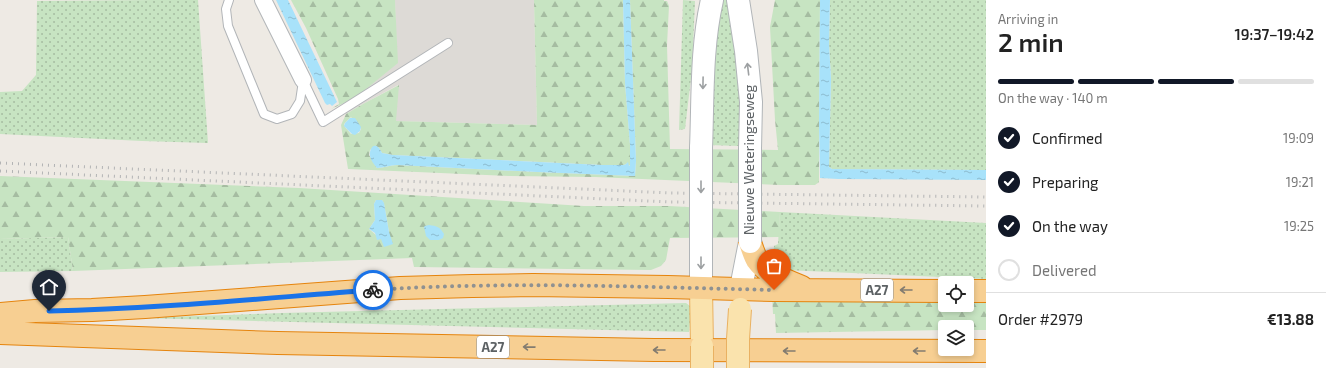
<!DOCTYPE html>
<meta charset="utf-8">
<style>
:root{--surface:#fff;--page:#f6f6f6;--text:#222;--muted:#767676;--line:#e0e0e0;--accent:#111827}
body{margin:0;font-family:"Exo 2",sans-serif;background:var(--page);color:var(--text);height:100vh;display:flex;flex-direction:column;font-size:15px;white-space:nowrap}
*{box-sizing:border-box;margin:0}
p{font-size:13px;color:var(--muted)}
.icon{flex:none;width:22px;height:22px;fill:none;stroke:currentColor;stroke-width:2;stroke-linecap:round;stroke-linejoin:round}
.map{position:relative;flex:1;overflow:hidden}
.side{display:flex;flex-direction:column;background:var(--surface);width:340px}
.side>*{flex:none}
.controls{position:absolute;left:938px;top:276px;display:grid;gap:8px}
.controls a{display:grid;place-items:center;width:36px;height:36px;border-radius:4px;background:var(--surface);box-shadow:0 2px 6px #0003;font-size:20px}
.pin{position:absolute;display:grid;place-items:center;width:34px;height:34px;color:#fff;margin:-41px -17px;border-radius:50% 50% 50% 0;rotate:-45deg;box-shadow:0 0 4px #0007}
.pin .icon{rotate:45deg}
.courier{position:absolute;display:grid;place-items:center;width:40px;height:40px;margin:-20px;border:3px solid #1a73e8;border-radius:50%;background:#fff;color:#222;box-shadow:0 1px 5px #0007}
.head em{font-style:normal;font-weight:600}
.head div{display:flex;flex-direction:column-reverse}
.head{display:flex;align-items:center;justify-content:space-between;height:68px;padding:0 12px}
h1{font-size:26px;font-weight:600;line-height:30px}
.bar{display:grid;grid-template-columns:repeat(4,1fr);gap:6px 4px;align-content:center;height:48px;padding:0 12px}
.bar i{height:5px;border-radius:3px;background:var(--line)}
.bar .selected{background:var(--accent)}
.bar p{grid-column:span 4}
.line{display:flex;align-items:center;gap:10px;padding:0 12px;border-top:1px solid var(--line)}
.line div{flex:1}
ol{padding:0 12px;list-style:none}
li{display:flex;align-items:center;gap:12px;height:44px}
li p{margin-inline-start:auto}
li .icon{padding:4px;border-radius:50%;background:var(--accent);color:#fff;stroke-width:4}
li:last-child{color:var(--muted)}
li i{width:22px;height:22px;border:2px solid var(--line);border-radius:50%}
main{display:flex;flex:1;min-height:0}
.map>svg:first-child{display:block}
.industrial{fill:#dddad6}
.grass{fill:url(#grass-dots)}
.forest{fill:url(#forest-firs);fill-rule:evenodd}
.water{fill:url(#water-ripples)}
.lines{fill:none;stroke-linecap:round;stroke-linejoin:round}
.lane-casing{stroke:#b2b5b8;stroke-width:10}
.street-casing{stroke:#b2b5b8;stroke-width:18}
.secondary-casing{stroke:#b1b5b8;stroke-width:24}
.primary-casing{stroke:#e9b162;stroke-width:24}
.highway-casing{stroke:#e5840d;stroke-width:24}
.lane{stroke:#fff;stroke-width:8}
.street{stroke:#fff;stroke-width:16}
.secondary{stroke:#fff;stroke-width:22}
.primary{stroke:#fae3ad;stroke-width:22}
.highway{stroke:#f7cf92;stroke-width:22}
.rail{stroke:#b2b3b4;stroke-width:3;stroke-dasharray:1 5;stroke-linecap:butt}
.secondary-bridge-casing{stroke:#b1b5b8;stroke-width:24;stroke-linecap:butt}
.primary-bridge-casing{stroke:#e9b162;stroke-width:24;stroke-linecap:butt}
.secondary-bridge{stroke:#fff;stroke-width:22}
.primary-bridge{stroke:#fae3ad;stroke-width:22}
.oneway{stroke:#9da0a2}
.oneway2{stroke:#837c70}
.done{stroke:#8f9191;stroke-width:4;stroke-dasharray:0 7.2}
.route{stroke:#1a73e8;stroke-width:5}
.labels{text-anchor:middle;stroke-width:3;stroke-linejoin:round;paint-order:stroke}
.shield{fill:#fff;stroke:#8d9092;stroke-width:1}
.shield-label{font-size:13px;font-weight:bold;fill:#5c6164}
.street-label{font-size:14px;fill:#5c6164;stroke:#fff}
</style>
<main>
<div class="map">
<svg width="986" height="368" viewBox="0 0 986 368">
<defs>
<pattern id="grass-dots" width="8" height="8" patternUnits="userSpaceOnUse"><rect width="8" height="8" fill="#c7e4c2"/><path d="M2 2h.1M6 6h.1" fill="none" stroke="#a5bca1" stroke-width="1.8" stroke-linecap="round"/></pattern>
<pattern id="forest-firs" width="22" height="20" patternUnits="userSpaceOnUse"><rect width="22" height="20" fill="#c7e4c2"/><path d="M5 1l3.5 6h-7zM16 11l3.5 6h-7z" fill="#a5bca1"/></pattern>
<pattern id="water-ripples" width="26" height="14" patternUnits="userSpaceOnUse"><rect width="26" height="14" fill="#a8e2fa"/><path d="M2 4q2-2 4 0t4 0M15 11q2-2 4 0t4 0" fill="none" stroke="#8cbbce"/></pattern>
</defs>
<rect width="100%" height="100%" fill="#eeeae4"/>
<path class="industrial" d="M395 0H534L537 125 395 121 398 85 363 104 346 114 341 105 349 101 397 63Z"/>
<path class="grass" d="M155 0H198L208 143 142 141 0 134V92L22 91 36 75 37 1Z
M683 0 695 1 692 70 685 129 679 130Z
M717 0H732L741 80 739 146 708 145Z
M830 0H986V170L832 169 829 167 831 79 829 44Z
M780 212 986 223V279L785 270 773 261 774 246 778 244Z
M68 237 73 271 0 272V239Z
M686 303 690 306 691 313 689 332 139 318 282 313Z"/>
<path class="forest" d="M291 0H395L398 63 355 98 331 109 339 104 338 99 306 28Z
M534 0H623L625 83 630 145V165L628 166V163L624 165H602L393 155 382 153 379 148 376 146 370 150 369 155 377 168C384 168 390 165 397 165L537 172 635 176 636 161 630 0H664V1H667L669 6 667 45 670 149 778 150 775 120 770 27 775 0H820L819 126V182L815 185H780L595 177 509 176 348 169 341 125 346 114 363 104 399 85 396 121 537 125ZM351 117 361 129 359 133 351 134 345 127 344 124Z
M0 176 299 188 584 206H669L780 212 779 237 670 238 666 260 661 266 651 270 414 267 412 258 73 271 68 237 0 239ZM376 200H382L384 204 389 232 376 235 369 229 375 220 374 204Z
M772 294 945 298V305H967V298L986 299V330H967V327H945V330L776 333 775 314H773Z"/>
<path class="water" d="M276 0H288L337 102 332 106 330 104 327 105 325 103Z
M623 0H630L636 161 635 176 537 172 397 165C390 165 384 168 377 168 374 164 371 161 370 156 369 152 372 142 378 147 380 149 381 151 382 153L393 155 602 165H624L626 164 628 162 629 166 630 165V145L625 83Z
M820 0H830L829 44 831 79 829 167 832 169 986 170V180L838 179 820 178 819 126Z
M350 118H355L361 127 360 131 355 135 352 134 344 126 345 123Z
M376 200H382L384 203 389 232 393 244 384 247 381 239 377 240 375 233 369 229 375 220 374 204Z
M429 225C437 226 440 227 444 234L443 238 439 240H430L426 236 424 227 425 226Z"/>
<g class="lines">
<g class="lane-casing">
<path id="lane" d="M229 0 226 9 228 26 264 114 277 119 292 114 300 101 303 81
M303 80 323 122 448 43"/>
</g>
<g class="street-casing">
<path id="street" d="M263 0 303 80"/>
</g>
<g class="secondary-casing">
<path id="secondary" d="M738 0 746 51 751 102 750 149
M701 148C703 98 701 48 712 0
M701 238V288
M741 288 750 242"/>
</g>
<g class="primary-casing">
<path id="primary" d="M701 288 702 346"/>
</g>
<g class="highway-casing">
<path id="highway" d="M750 242C752 248 754 255 757 260 768 275 786 280 802 287
M967 291H986
M0 314 35 311 92 310 145 307 400 288 472 286 533 285 668 287 774 290 945 291
M0 333 278 343 654 350 986 351"/>
</g>
<use href="#lane" class="lane"/>
<use href="#street" class="street"/>
<use href="#secondary" class="secondary"/>
<use href="#primary" class="primary"/>
<use href="#highway" class="highway"/>
<path class="rail" d="M0 163 671 193 986 197
M0 171 671 202 986 206"/>
<g class="secondary-bridge-casing">
<path id="secondary-bridge" d="M701 238V148
M750 242V149"/>
</g>
<g class="primary-bridge-casing">
<path id="primary-bridge" d="M702 368V346
M738 368V339L740 309"/>
</g>
<use href="#secondary-bridge" class="secondary-bridge"/>
<use href="#primary-bridge" class="primary-bridge"/>
</g>
<defs><path id="oneway-shaft" d="M-6 0H5M1.5-3L5.5 0L1.5 3" fill="none" stroke-width="1.6" stroke-linecap="round" stroke-linejoin="round"/></defs>
<g class="oneway">
<use href="#oneway-shaft" transform="translate(748 69) rotate(-97)"/>
<use href="#oneway-shaft" transform="translate(703 83) rotate(91)"/>
<use href="#oneway-shaft" transform="translate(701 187) rotate(90)"/>
<use href="#oneway-shaft" transform="translate(701 263) rotate(90)"/>
</g>
<g class="oneway2">
<use href="#oneway-shaft" transform="translate(906 290) rotate(-180)"/>
<use href="#oneway-shaft" transform="translate(529 347) rotate(-179)"/>
<use href="#oneway-shaft" transform="translate(659 350) rotate(-180)"/>
<use href="#oneway-shaft" transform="translate(789 351) rotate(-180)"/>
<use href="#oneway-shaft" transform="translate(919 351) rotate(180)"/>
</g>
<g class="lines">
<path class="done" d="M373 290C506 281 640 287 774 290"/>
<path class="route" d="M49 311C157 309 265 298 373 290"/>
</g>
<g class="labels">
<g class="shield">
<rect x="861" y="279" width="32" height="22" rx="3"/>
<rect x="477" y="336" width="32" height="22" rx="3"/>
</g>
<g class="shield-label">
<text x="877" y="295">A27</text>
<text x="493" y="352">A27</text>
</g>
<g class="street-label">
<text transform="translate(749 160) rotate(-90)" y="5">Nieuwe Weteringseweg</text>
</g>
</g>
</svg>
<div class="controls">
<a><svg class="icon" aria-label="locate" viewBox="0 0 24 24"><circle cx="12" cy="12" r="6"/><path d="M12 2v4M12 18v4M2 12h4M18 12h4"/></svg></a>
<a><svg class="icon" aria-label="layers" viewBox="0 0 24 24"><path d="M12 4l9 5-9 5-9-5zM3 14l9 5 9-5"/></svg></a>
</div>
<div class="pin" style="left:774px;top:290px;background:#ea580c"><svg class="icon" aria-label="bag" viewBox="0 0 24 24"><path d="M5 8h14l-1 12H6zM9 8a3 3 0 0 1 6 0"/></svg></div>
<div class="pin" style="left:49px;top:311px;background:#1f2937"><svg class="icon" aria-label="home" viewBox="0 0 24 24"><path d="M3 11l9-7 9 7M6 9v11h12V9"/></svg></div>
<div class="courier" style="left:373px;top:290px"><svg class="icon" aria-label="bike" viewBox="0 0 24 24"><circle cx="6" cy="16" r="4"/><circle cx="18" cy="16" r="4"/><path d="M6 16l4-8h5l3 8M10 8l3 8H6M13 5h3"/></svg></div>
</div>
<section class="side">
<div class="head"><div><h1>2 min</h1><p>Arriving in</p></div><em>19:37–19:42</em></div>
<div class="bar"><i class="selected"></i><i class="selected"></i><i class="selected"></i><i></i><p>On the way · 140 m</p></div>
<ol>
<li><svg class="icon" aria-label="check" viewBox="0 0 24 24"><path d="M5 12l5 5 9-10"/></svg>Confirmed<p>19:09</p></li>
<li><svg class="icon" aria-label="check" viewBox="0 0 24 24"><path d="M5 12l5 5 9-10"/></svg>Preparing<p>19:21</p></li>
<li><svg class="icon" aria-label="check" viewBox="0 0 24 24"><path d="M5 12l5 5 9-10"/></svg>On the way<p>19:25</p></li>
<li><i></i>Delivered</li>
</ol>
<div class="line" style="height:52px"><div>Order #2979</div><b>€13.88</b></div>
</section>
</main>
